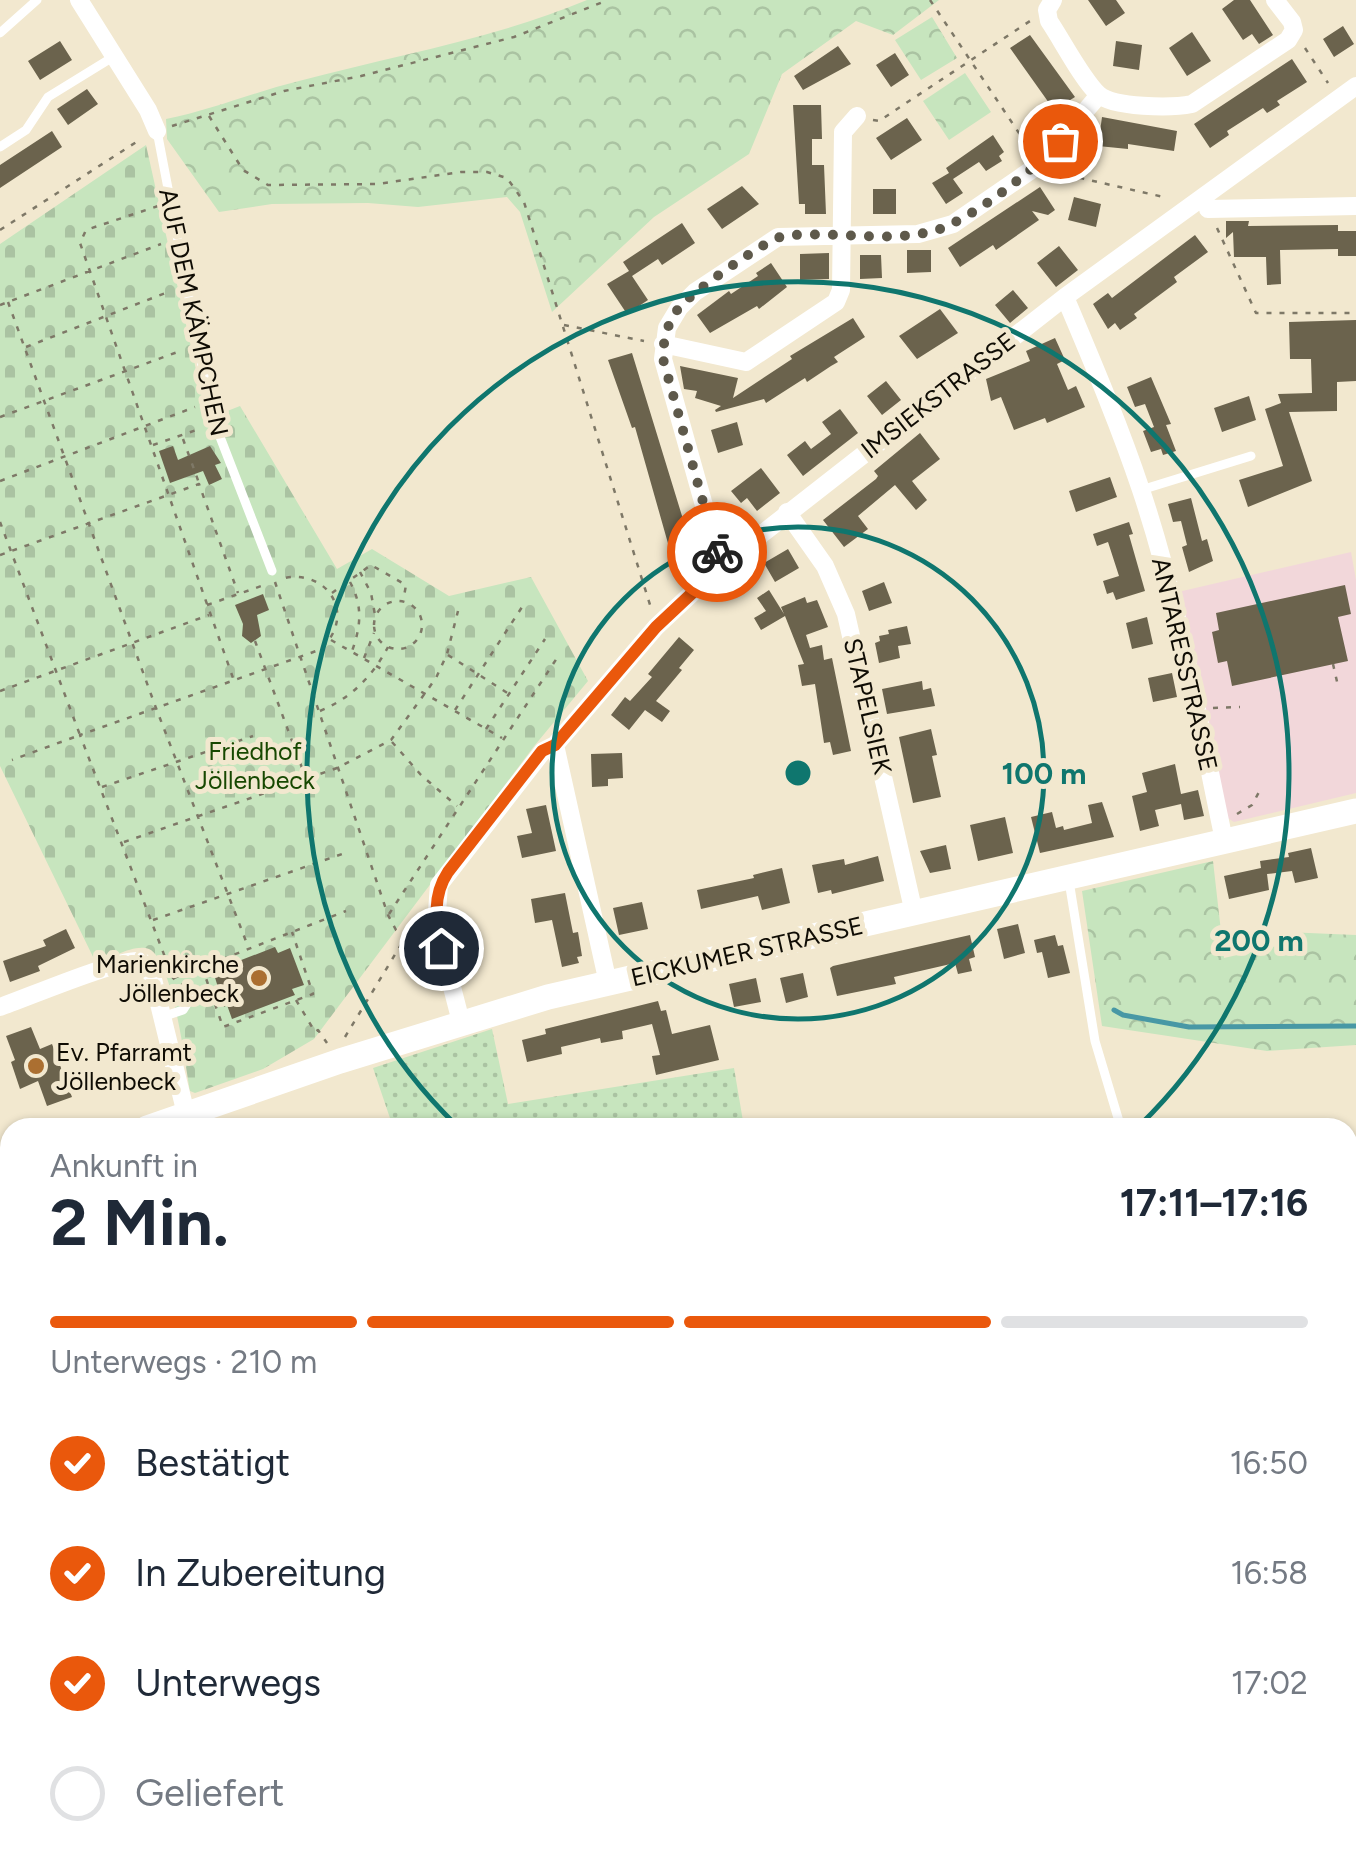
<!DOCTYPE html>
<html lang="de">
<meta charset="utf-8">
<style>
:root{--surface:#fff;--page:#f2f2f3;--text:#1f2937;--muted:#747a83;--line:#e0e1e3;--accent:#ea580c}
body{margin:0;font-family:Figtree,sans-serif;background:var(--page);color:var(--text);height:100vh;display:flex;flex-direction:column;font-size:38px;white-space:nowrap}
*{box-sizing:border-box;margin:0}
p{font-size:32px;color:var(--muted)}
.icon{flex:none;width:55px;height:55px;fill:none;stroke:currentColor;stroke-width:2;stroke-linecap:round;stroke-linejoin:round}
.map{position:relative;flex:1;overflow:hidden}
.details{position:absolute;left:0px;top:1118px;width:1358px;height:752px;display:flex;flex-direction:column;background:var(--surface);border-radius:30px 30px 0 0;box-shadow:0 2px 8px #0004}
.details>*{flex:none}
.pin{position:absolute;display:grid;place-items:center;width:85px;height:85px;color:#fff;margin:-42px;border:5px solid #fff;border-radius:50%;box-shadow:0 2px 10px #0007}
.courier{position:absolute;display:grid;place-items:center;width:100px;height:100px;margin:-50px;border:8px solid #ea580c;border-radius:50%;background:#fff;color:#222;box-shadow:0 2px 12px #0007}
.headline em{font-style:normal;font-weight:700}
.headline div{display:flex;flex-direction:column-reverse}
.headline{display:flex;align-items:center;justify-content:space-between;height:170px;padding:0 50px}
h1{font-size:65px;font-weight:700;line-height:75px}
.bar{display:grid;grid-template-columns:repeat(4,1fr);gap:15px 10px;align-content:center;height:120px;padding:0 50px}
.bar i{height:12px;border-radius:8px;background:var(--line)}
.bar .active{background:var(--accent)}
.bar p{grid-column:span 4}
ol{padding:0 50px;list-style:none}
li{display:flex;align-items:center;gap:30px;height:110px}
li p{margin-inline-start:auto}
li .icon{padding:10px;border-radius:50%;background:var(--accent);color:#fff;stroke-width:4}
li:last-child{color:var(--muted)}
li i{width:55px;height:55px;border:5px solid var(--line);border-radius:50%}
.map>svg:first-child{display:block}
.commercial{fill:#f2d7da}
.grass{fill:url(#grass-dots)}
.forest{fill:url(#forest-crowns)}
.cemetery{fill:url(#cemetery-stones)}
.lines{fill:none;stroke-linecap:round;stroke-linejoin:round}
.stream{stroke:#4898a5;stroke-width:5}
.building{fill:#6b634d}
.path{stroke:#7e7867;stroke-width:2.5;stroke-dasharray:5 8;stroke-linecap:butt}
.service{stroke:#fff;stroke-width:9}
.minor{stroke:#fff;stroke-width:18}
.secondary{stroke:#fff;stroke-width:25}
.done{stroke:#5e594b;stroke-width:10;stroke-dasharray:0 18}
.route{stroke:#ea580c;stroke-width:12}
.ring{fill:none;stroke:#0f766e;stroke-width:5}
.poi-dot{fill:#ab6f31;stroke:#f2e8cf;stroke-width:4}
.labels{text-anchor:middle;stroke-width:10;stroke-linejoin:round;paint-order:stroke}
.street-label{font-size:25px;fill:#0f0c04;stroke:#f2e8cf}
.park-label{font-size:25px;fill:#174801;stroke:#f2e8cf}
.poi-label{font-size:25px;fill:#0f0c04;stroke:#f2e8cf;text-anchor:end}
.centre{fill:#0f766e;stroke:#f2e8cf;stroke-width:5}
.ring-label{font-size:30px;text-anchor:middle;font-weight:bold;fill:#0f766e;stroke:#f2e8cf;stroke-width:10;stroke-linejoin:round;paint-order:stroke}
</style>
<div class="map">
<svg width="1356" height="1868" viewBox="0 0 1356 1868">
<defs>
<pattern id="grass-dots" width="8" height="8" patternUnits="userSpaceOnUse" patternTransform="scale(2.5)"><rect width="8" height="8" fill="#c7e5be"/><path d="M2 2h.1M6 6h.1" fill="none" stroke="#aac3a2" stroke-width="1.8" stroke-linecap="round"/></pattern>
<pattern id="forest-crowns" width="20" height="18" patternUnits="userSpaceOnUse" patternTransform="scale(2.5)"><rect width="20" height="18" fill="#c7e5be"/><path d="M2 6a3 3 0 1 1 6 0M12 15a3 3 0 1 1 6 0" fill="none" stroke="#aac3a2"/></pattern>
<pattern id="cemetery-stones" width="16" height="16" patternUnits="userSpaceOnUse" patternTransform="scale(2.5)"><rect width="16" height="16" fill="#c7e5be"/><path d="M2 7V4a2 2 0 0 1 4 0v3zM10 15v-3a2 2 0 0 1 4 0v3z" fill="#aac3a2"/></pattern>
</defs>
<rect width="100%" height="100%" fill="#f2e8cf"/>
<path class="commercial" d="M1351 552 1356 580V793L1234 822 1226 817 1178 592Z"/>
<path class="grass" d="M492 1029 508 1104 734 1068 744 1127H393L373 1068Z
M1348 1451 1356 1467V1592L1348 1595Z"/>
<path class="forest" d="M587 0H939L893 35 856 21 782 74 749 154 654 217 552 312 520 212 507 197 418 207 368 203 272 204 219 212 167 139 166 119C212 110 254 92 299 81 396 55 494 39 587 0Z
M932 17 957 58 921 80 895 40Z
M965 73 991 112 949 140 923 101Z
M1213 861 1224 958 1285 944V932L1356 935V1045L1267 1051 1102 1026 1082 891Z"/>
<path class="cemetery" d="M146 145 207 419 240 406 337 569 372 549 449 596 531 577 588 681 535 745 314 1039 263 1069 195 1093 190 1091C185 1064 173 960 149 949 135 943 109 959 96 963L0 766V244Z"/>
<g class="lines">
<path class="stream" d="M1114 1010 1123 1015 1189 1027 1356 1026"/>
</g>
<path class="building" d="M1088 0H1116L1125 13 1106 26Z
M1234 0H1250L1273 35 1259 44 1252 34 1243 40 1222 9Z
M1343 26 1354 44 1334 57 1323 39Z
M1192 32 1211 61 1187 76 1169 48Z
M1030 35 1075 97 1054 110 1010 48Z
M60 41 72 60 40 80 28 61Z
M1116 41 1142 45 1139 70 1113 66Z
M838 46 851 64 803 90 794 76Z
M895 53 909 75 891 87 876 65Z
M1292 59 1307 82 1277 101 1280 105 1267 113 1263 108 1227 131 1229 135 1210 148 1194 124Z
M87 89 98 104 68 125 57 109Z
M793 105H821L822 139H812V165H824L826 214H805V204H799Z
M1102 117 1177 131 1174 151 1128 144V149L1098 146Z
M907 118 922 140 891 160 876 138Z
M52 131 62 147 0 188V165Z
M993 135 1004 152 999 156 1002 161 986 171 979 162 953 179 963 193 946 204 932 183 949 173 946 168Z
M742 186 759 204 722 229 707 209Z
M1040 187 1055 210 1048 215 1032 211 1039 220 996 250 993 245 960 267 948 248Z
M873 189H896V214H873Z
M1074 197 1101 204 1096 227 1068 220Z
M1226 221H1249L1248 226 1338 225V231H1356V256H1338V249L1280 250 1281 284 1267 285 1266 257H1234L1233 232 1226 238Z
M682 223 695 243 662 265 658 259 632 276 648 300 627 314 607 284 629 271 623 262Z
M1195 235 1208 252 1174 277 1177 282 1134 314 1137 318 1120 330 1115 323 1108 329 1093 304 1108 293 1112 298Z
M1059 246 1078 270 1056 287 1037 263Z
M907 250H931V272L907 273Z
M829 253V279L800 280V254Z
M860 255H881L882 278 860 279Z
M771 263 787 287 759 309 757 306 710 333 697 315 729 291 731 294 758 276 756 273Z
M1013 290 1028 308 1010 323 995 305Z
M940 309 958 333 917 359 899 336Z
M853 318 865 337 834 357 838 362 831 366 807 382 805 378 766 403 764 399 716 412 715 410 721 406 695 398 697 391 684 389 680 366 738 378 733 398 792 359 790 356Z
M1356 320V381L1337 382V411L1289 412 1312 481 1248 507 1239 480 1283 466 1265 409 1281 403 1278 394 1312 393 1311 359H1290L1289 322Z
M1055 338 1065 360 1057 364 1068 390 1076 386 1085 407 1047 423 1045 418 1014 430 1001 397 991 401 986 379 1030 361 1026 351Z
M632 353 694 555 673 561 635 427 632 428 608 360Z
M1151 377 1171 424 1166 425 1176 451 1163 455 1161 449 1151 452 1143 431 1154 427 1145 404 1135 407 1127 387Z
M886 381 901 400 882 415 867 396Z
M1249 396 1256 420 1222 432 1214 408Z
M840 409 858 433 803 476 787 455 805 441 811 449 831 434 822 422Z
M737 422 743 445 718 453 711 430Z
M920 433 940 459 912 481 927 500 916 510 895 485 858 516 868 529 844 547 823 520 876 479 878 476 874 471Z
M173 446 178 460 210 446 221 463 215 465 222 479 209 485 203 471 170 483 159 451Z
M761 468 780 493 757 511 747 498 741 503 731 491Z
M1110 477 1117 497 1076 512 1069 491Z
M1191 498 1202 541 1207 539 1213 561 1189 572 1182 547 1187 545 1181 521 1173 522 1168 504Z
M1129 522 1133 534 1129 535 1145 591 1116 600 1113 592 1107 594 1103 581 1119 576 1108 542 1097 546 1093 534Z
M788 549 799 568 775 582 764 563Z
M884 582 892 603 869 611 862 591Z
M1345 585 1351 614 1338 617 1348 661 1232 686 1227 661 1218 663 1212 632 1219 630 1216 613Z
M769 590 784 614 781 607 805 597 807 603 817 600 828 627 806 635 810 648 822 645 824 660 832 658 851 751 833 755 830 742 824 743 815 684 802 686 798 665 804 664 785 616 761 630 754 618 766 611 757 598Z
M263 594 269 610 257 615 261 636 251 643 242 636 243 624 235 605Z
M1147 617 1153 644 1132 649 1126 623Z
M907 626 911 644 898 646 900 658 879 663 875 643 880 641 879 636 889 634 888 630Z
M679 637 694 650 679 668 682 670 656 701 670 711 662 722 645 710 629 730 611 715 625 697 630 701 652 677 648 674Z
M1172 673 1177 697 1153 702 1148 678Z
M922 681 923 690 931 688 935 706 887 714 882 689Z
M931 729 937 755 932 756 941 797 913 803 899 737Z
M622 753 623 778 608 779V786L592 787 591 754Z
M1175 764 1181 794 1198 790 1204 816 1184 820 1181 804 1155 810 1159 826 1140 831 1132 796 1147 792 1142 773Z
M1102 802 1114 837 1040 853 1031 817 1052 812 1056 828 1063 826 1064 830 1092 823 1088 805Z
M546 805 556 851 522 858 517 836 532 833 526 809Z
M1005 817 1013 853 978 861 970 825Z
M946 845 951 869 930 873 920 851Z
M1311 848 1318 878 1295 883 1292 871 1267 874 1269 890 1229 899 1224 876 1261 868 1260 861 1289 857 1288 853Z
M878 856 884 881 832 894 831 890 818 893 812 865 844 859 845 865Z
M782 868 790 903 762 910 758 896 701 909 697 890 754 878 753 875Z
M565 893 573 933 578 932 582 956 577 957 579 963 562 967 552 920 535 923 531 899Z
M642 902 648 929 619 935 613 908Z
M1018 924 1025 953 1004 959 997 929Z
M66 929 75 948 38 966 40 971 10 982 3 961 46 946 43 940Z
M970 935 975 957 969 959 972 971 958 974 955 963 894 977 896 984 837 996 830 968 833 966Z
M1055 935 1058 946 1063 945 1070 973 1048 978 1042 952 1037 953 1034 940Z
M275 947 278 953 290 948 304 985 292 989 295 995 232 1019 227 1005 224 1007 213 971Z
M803 973 808 997 786 1003 780 978Z
M756 978 761 1002 734 1007 729 984Z
M658 1001 661 1011 666 1010 672 1034 710 1025 719 1060 656 1075 652 1056 660 1055 652 1024 622 1031 623 1039 601 1043 600 1038 561 1047 562 1054 527 1062 522 1040 546 1034 545 1029Z
M31 1027 40 1049 52 1044 72 1097 47 1106 38 1081 20 1089 11 1062 15 1060 6 1036Z"/>
<g class="lines">
<path class="path" d="M930 0 1031 151
M1305 48 1328 83
M209 116 243 170 268 185 377 184 461 172H487L507 178 524 202 651 608
M873 120 879 121 1030 21
M172 126 284 91 361 76 514 37 608 0
M1054 172 1168 198
M158 206 86 230 80 243 233 678
M1217 228 1256 313H1356
M0 230 141 139
M8 302 156 708 249 949
M0 305 161 244
M564 325 644 341
M26 347 168 292
M0 417 183 350
M183 439 199 483
M153 445 202 428
M0 481 195 407
M0 522 80 735 12 760
M0 555 199 484 238 593
M360 572 371 593 375 615
M275 582 388 915 396 930 415 943
M350 582C363 606 361 626 352 651
M332 593 371 565 406 585 403 602
M374 625a24 24 0 1 1 48 0a24 24 0 1 1-48 0Z
M207 605 267 584
M331 640 502 738
M255 641 305 776
M448 655 509 694
M364 658 374 633
M1333 664 1338 686
M0 691 209 615
M1213 708 1240 707
M455 710 524 604
M320 711C351 698 372 677 388 647
M486 729 545 639
M392 742 421 775 457 806
M102 787 253 736
M1237 814 1252 805 1259 792
M124 842 337 768 391 740 436 678 447 654 458 611
M389 914 557 658
M153 920 342 854
M202 967 223 1027 313 994 292 932
M174 978 346 911
M185 987 173 978 80 735 319 650C357 619 331 569 284 578
M296 1000 315 1032 318 1030 327 1043
M345 1037 419 915
M1348 1385 1356 1374
M1348 1600 1356 1597
M316 1860 318 1868"/>
<path class="service" d="M0 33 37 0
M157 131 207 392 215 424 272 571
M0 147 26 130 48 97 113 57
M1141 490 1251 456
M1069 881 1095 1041 1121 1128
M162 1017 183 1010 194 993
M1348 1429 1356 1446
M1195 1860 1204 1868
M1349 1868 1356 1816"/>
<path class="minor" d="M79 0 148 110 157 131
M1053 0 1047 10 1049 21C1062 40 1082 79 1098 94 1113 108 1172 108 1192 104L1288 40 1294 30 1292 22 1275 0
M1208 209 1356 206
M1065 297C1092 361 1119 424 1141 490 1179 603 1199 723 1224 840
M663 344 746 362 836 302 841 290 843 132 857 116
M787 512 825 566 846 614 914 913
M721 566 663 359 667 328 679 308 695 292 778 237 918 234 953 224 1040 164 1099 95
M555 745 608 983
M0 1007C24 999 120 958 139 961 146 963 146 965 151 971L186 1114
M461 1022 436 925 439 885 543 751 555 745 656 627 721 566 1065 297 1356 86
M0 1417 10 1405
M0 1641H10"/>
<path class="secondary" d="M147 1128 340 1061 548 997 1356 811
M0 1178 10 1175
M0 1849 9 1868"/>
</g>
<g class="lines">
<path class="done" d="M717 552 663 359C663 340 667 324 678 309 689 294 768 238 784 236 834 230 889 244 937 230 973 218 1035 170 1060 141"/>
<path class="route" d="M441 948C436 921 432 896 448 872L542 751 555 745 656 627 721 566 717 552"/>
</g>
<g class="ring">
<circle cx="798" cy="773" r="246"/>
<path d="M457 1126A491 491 0 1 1 1139 1126"/>
</g>
<g class="poi-dot">
<circle cx="259" cy="978" r="10"/>
<circle cx="36" cy="1066" r="10"/>
</g>
<g class="labels">
<g class="street-label">
<text transform="translate(194 312) rotate(78)" y="9">AUF DEM KÄMPCHEN</text>
<text transform="translate(938 395) rotate(-38)" y="9">IMSIEKSTRASSE</text>
<text transform="translate(1185 664) rotate(77)" y="9">ANTARESSTRASSE</text>
<text transform="translate(868 706) rotate(77)" y="9">STAPELSIEK</text>
<text transform="translate(747 951) rotate(-13)" y="9">EICKUMER STRASSE</text>
</g>
<g class="park-label">
<text x="255" y="760">Friedhof<tspan x="255" dy="29">Jöllenbeck</tspan></text>
</g>
<g class="poi-label">
<text x="239" y="973">Marienkirche<tspan x="239" dy="29">Jöllenbeck</tspan></text>
<text x="56" y="1061" text-anchor="start">Ev. Pfarramt<tspan x="56" dy="29">Jöllenbeck</tspan></text>
</g>
</g>
<circle cx="798" cy="773" r="15" class="centre"/>
<g class="ring-label">
<text x="1044" y="784">100 m</text>
<text x="1259" y="951">200 m</text>
</g>
</svg>
<div class="pin" style="left:1060px;top:141px;background:#ea580c"><svg class="icon" aria-label="bag" viewBox="0 0 24 24"><path d="M5 8h14l-1 12H6zM9 8a3 3 0 0 1 6 0"/></svg></div>
<div class="pin" style="left:441px;top:948px;background:#1f2937"><svg class="icon" aria-label="home" viewBox="0 0 24 24"><path d="M3 11l9-7 9 7M6 9v11h12V9"/></svg></div>
<div class="courier" style="left:717px;top:552px"><svg class="icon" aria-label="bike" viewBox="0 0 24 24"><circle cx="6" cy="16" r="4"/><circle cx="18" cy="16" r="4"/><path d="M6 16l4-8h5l3 8M10 8l3 8H6M13 5h3"/></svg></div>
<section class="details">
<div class="headline"><div><h1>2 Min.</h1><p>Ankunft in</p></div><em>17:11–17:16</em></div>
<div class="bar"><i class="active"></i><i class="active"></i><i class="active"></i><i></i><p>Unterwegs · 210 m</p></div>
<ol>
<li><svg class="icon" aria-label="check" viewBox="0 0 24 24"><path d="M5 12l5 5 9-10"/></svg>Bestätigt<p>16:50</p></li>
<li><svg class="icon" aria-label="check" viewBox="0 0 24 24"><path d="M5 12l5 5 9-10"/></svg>In Zubereitung<p>16:58</p></li>
<li><svg class="icon" aria-label="check" viewBox="0 0 24 24"><path d="M5 12l5 5 9-10"/></svg>Unterwegs<p>17:02</p></li>
<li><i></i>Geliefert</li>
</ol>
</section>
</div>
